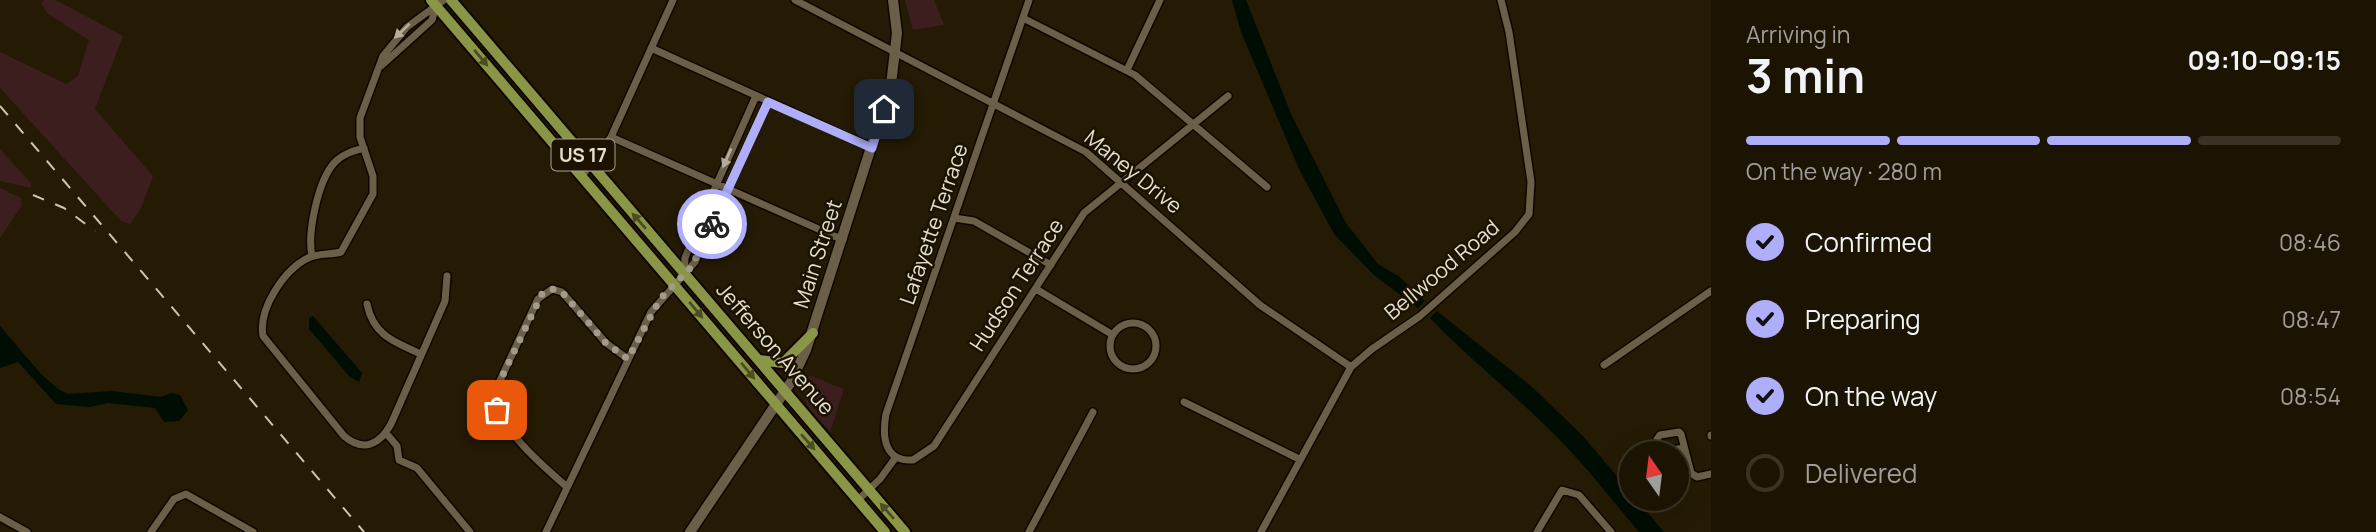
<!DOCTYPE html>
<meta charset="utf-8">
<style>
:root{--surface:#1c1403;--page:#251d0d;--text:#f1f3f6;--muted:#a09e9a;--line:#3a3325;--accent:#aeaefb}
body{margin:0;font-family:Manrope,sans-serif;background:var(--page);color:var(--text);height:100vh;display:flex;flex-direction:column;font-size:26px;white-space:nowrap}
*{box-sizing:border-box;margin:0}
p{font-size:23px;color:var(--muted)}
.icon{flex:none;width:38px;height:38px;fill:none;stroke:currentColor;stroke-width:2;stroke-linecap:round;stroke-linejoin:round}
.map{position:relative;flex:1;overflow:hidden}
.drawer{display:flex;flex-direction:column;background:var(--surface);width:665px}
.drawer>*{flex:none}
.needle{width:46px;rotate:346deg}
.tools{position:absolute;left:1619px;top:441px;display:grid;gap:14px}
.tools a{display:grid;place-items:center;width:70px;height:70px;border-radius:50%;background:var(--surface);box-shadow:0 7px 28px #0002,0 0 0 2px var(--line);font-size:35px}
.pin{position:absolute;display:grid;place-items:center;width:60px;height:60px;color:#fff;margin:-30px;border-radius:14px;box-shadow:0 4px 10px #0006}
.courier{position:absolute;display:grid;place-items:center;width:70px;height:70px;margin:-35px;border:5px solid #aeaefb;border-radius:50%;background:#fff;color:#222;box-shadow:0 2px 9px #0007}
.summary em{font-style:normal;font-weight:700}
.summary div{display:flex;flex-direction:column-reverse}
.summary{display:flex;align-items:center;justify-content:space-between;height:119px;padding:0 35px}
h1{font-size:46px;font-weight:700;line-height:52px}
.bar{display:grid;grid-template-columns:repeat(4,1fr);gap:10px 7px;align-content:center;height:84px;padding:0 35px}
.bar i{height:9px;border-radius:5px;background:var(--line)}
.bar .on{background:var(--accent)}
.bar p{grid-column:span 4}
ol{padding:0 35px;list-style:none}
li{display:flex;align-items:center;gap:21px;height:77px}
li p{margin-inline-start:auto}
li .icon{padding:7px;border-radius:50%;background:var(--accent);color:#111;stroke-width:4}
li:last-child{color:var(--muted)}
li i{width:38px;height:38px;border:4px solid var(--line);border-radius:50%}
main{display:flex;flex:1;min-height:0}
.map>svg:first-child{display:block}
.green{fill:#3b1e1d}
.water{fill:#000d03}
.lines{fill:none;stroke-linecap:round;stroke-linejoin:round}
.minor-casing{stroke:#0e0600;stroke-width:10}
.secondary-casing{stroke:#0e0600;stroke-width:13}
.primary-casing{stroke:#0e0600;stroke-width:14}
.minor{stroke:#6b6047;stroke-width:7}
.secondary{stroke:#6b6047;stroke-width:10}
.primary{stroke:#8b9546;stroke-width:10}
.rail{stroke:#ccc5b6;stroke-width:2;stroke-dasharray:12 12;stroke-linecap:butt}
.oneway{fill:#b5ad9a}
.oneway2{fill:#4d4d20}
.done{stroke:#a29b8a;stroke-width:7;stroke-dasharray:0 12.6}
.route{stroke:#aeaefb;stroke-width:9}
.labels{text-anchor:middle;stroke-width:5;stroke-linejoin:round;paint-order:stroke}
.shield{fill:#1b1200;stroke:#a9a293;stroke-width:2}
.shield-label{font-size:19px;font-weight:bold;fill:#e6e0d2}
.street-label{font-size:21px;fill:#e6e0d2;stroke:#1b1200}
</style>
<main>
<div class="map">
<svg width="1711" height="532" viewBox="0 0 1711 532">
<rect width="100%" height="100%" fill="#251b04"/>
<path class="green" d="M44 0H56L123 36 95 109 153 176 141 208 130 224 121 221 0 88V52L66 84 78 76 89 40 48 14 41 3Z
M905 0H934L944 25 913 30Z
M0 149 31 183V188L0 181Z
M0 188 21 198 22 205 0 238Z
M809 375 844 389 830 432C813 411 795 403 809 375Z"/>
<path class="water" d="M1232 0H1246L1291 114 1346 223 1378 264 1400 277 1425 301 1418 308 1375 276 1334 234 1299 169 1241 32Z
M1437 311 1531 386 1583 436 1631 493V499H1636L1664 532H1639C1613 501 1588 469 1559 439 1518 397 1471 361 1430 318Z
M313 316 362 373 359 382 350 377 309 329V318Z
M0 326 41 374 58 389 68 394 111 391 161 397 171 393 180 395 188 410 179 421 164 422 155 408 108 403 90 407 56 404 18 362 0 368Z"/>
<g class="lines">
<g class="minor-casing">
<path id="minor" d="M444 0 407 27 383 56 360 118V137L373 176V194L341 252C330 255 318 253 308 258 284 270 258 309 263 336L344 436C364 453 380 444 391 424L445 301 447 276
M795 0 1086 152 1260 305 1351 367
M1029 0 886 414C882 436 884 462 913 460L934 446 1084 213 1228 96
M1023 18 1135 75 1267 187
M651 48 872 148
M381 66 432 20 436 6
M1127 70 1160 0
M611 137 843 240
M582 176 611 137 673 0
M954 218 974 221 1051 265
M312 256C307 233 318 180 335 162 343 154 353 151 364 148
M684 273 685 258 693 237 756 96
M1036 289 1113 335
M367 304C373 335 394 342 421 354
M1110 346a23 23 0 1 1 46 0a23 23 0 1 1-46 0Z
M1604 365 1711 291
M1184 402 1299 459
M386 433 397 446 399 460 417 468 470 532
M1711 435V436
M1684 448 1661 452 1657 439 1660 435 1679 432 1681 434 1691 473 1697 477 1711 474
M567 487C543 466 489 422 497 387L538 299 552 289 562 292 606 343 628 359
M858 500 880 479 896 457
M0 517 27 532
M151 532 174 499 186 494 253 532
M546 532 651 312 695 262 768 101
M1029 532 1093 412
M1261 532 1351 367 1372 349 1420 316 1515 232 1529 214 1531 182 1509 32 1501 0
M1537 532 1562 490 1579 495 1611 532"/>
</g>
<g class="secondary-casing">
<path id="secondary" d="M690 532 791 382 806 350 891 85 897 33 893 0"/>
</g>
<g class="primary-casing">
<path id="primary" d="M431 0 885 532
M451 0 905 532
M759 360 783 363 813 333"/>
</g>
<use href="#minor" class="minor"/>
<use href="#secondary" class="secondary"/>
<use href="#primary" class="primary"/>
<path class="rail" d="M0 106 364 532
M33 195 64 208 95 231"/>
</g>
<defs><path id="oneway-solid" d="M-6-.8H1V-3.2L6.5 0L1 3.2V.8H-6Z" transform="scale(1.75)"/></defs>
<g class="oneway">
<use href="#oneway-solid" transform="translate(402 31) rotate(137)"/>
<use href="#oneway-solid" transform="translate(727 158) rotate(114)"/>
</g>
<g class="oneway2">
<use href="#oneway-solid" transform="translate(481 58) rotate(50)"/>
<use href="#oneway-solid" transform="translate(639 221) rotate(-131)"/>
<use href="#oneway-solid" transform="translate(696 310) rotate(50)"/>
<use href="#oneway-solid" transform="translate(748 371) rotate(50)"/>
<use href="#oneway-solid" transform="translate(808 442) rotate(49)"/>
<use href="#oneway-solid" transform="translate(887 511) rotate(-131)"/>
</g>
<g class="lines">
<path class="done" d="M497 410V387L542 294 552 289 562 292 606 343 628 359 660 299 692 266 712 224"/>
<path class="route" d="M712 224 768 102 872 148 884 109"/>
</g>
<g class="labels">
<rect class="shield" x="551.5" y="139.5" width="63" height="31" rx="5"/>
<g class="shield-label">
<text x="583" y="162">US 17</text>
</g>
<g class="street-label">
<text transform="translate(1133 172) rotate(39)" y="7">Maney Drive</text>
<text transform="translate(934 224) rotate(-71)" y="7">Lafayette Terrace</text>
<text transform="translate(818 254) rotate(-72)" y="7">Main Street</text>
<text transform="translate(1442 270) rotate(-40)" y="7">Bellwood Road</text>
<text transform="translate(1017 285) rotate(-57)" y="7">Hudson Terrace</text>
<text transform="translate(775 349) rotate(49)" y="7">Jefferson Avenue</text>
</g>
</g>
</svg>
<div class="tools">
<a><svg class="needle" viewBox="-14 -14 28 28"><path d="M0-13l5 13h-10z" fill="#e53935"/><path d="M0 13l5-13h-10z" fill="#a09e9a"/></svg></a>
</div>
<div class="pin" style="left:497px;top:410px;background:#ea580c"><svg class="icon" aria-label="bag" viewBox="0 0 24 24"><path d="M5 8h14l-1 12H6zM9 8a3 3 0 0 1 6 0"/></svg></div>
<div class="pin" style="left:884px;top:109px;background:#1f2937"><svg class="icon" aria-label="home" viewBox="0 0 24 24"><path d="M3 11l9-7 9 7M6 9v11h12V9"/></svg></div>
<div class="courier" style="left:712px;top:224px"><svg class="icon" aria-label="bike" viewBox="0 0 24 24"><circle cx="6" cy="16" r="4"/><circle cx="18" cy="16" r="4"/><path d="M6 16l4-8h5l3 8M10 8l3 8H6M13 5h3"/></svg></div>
</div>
<section class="drawer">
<div class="summary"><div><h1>3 min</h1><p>Arriving in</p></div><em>09:10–09:15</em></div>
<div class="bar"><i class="on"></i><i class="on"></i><i class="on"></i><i></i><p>On the way · 280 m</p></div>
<ol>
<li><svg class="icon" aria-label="check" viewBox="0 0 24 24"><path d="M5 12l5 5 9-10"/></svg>Confirmed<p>08:46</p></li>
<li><svg class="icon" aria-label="check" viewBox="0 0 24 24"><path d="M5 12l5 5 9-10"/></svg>Preparing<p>08:47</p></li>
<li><svg class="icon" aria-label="check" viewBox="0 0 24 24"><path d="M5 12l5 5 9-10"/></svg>On the way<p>08:54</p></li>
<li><i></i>Delivered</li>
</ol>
</section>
</main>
